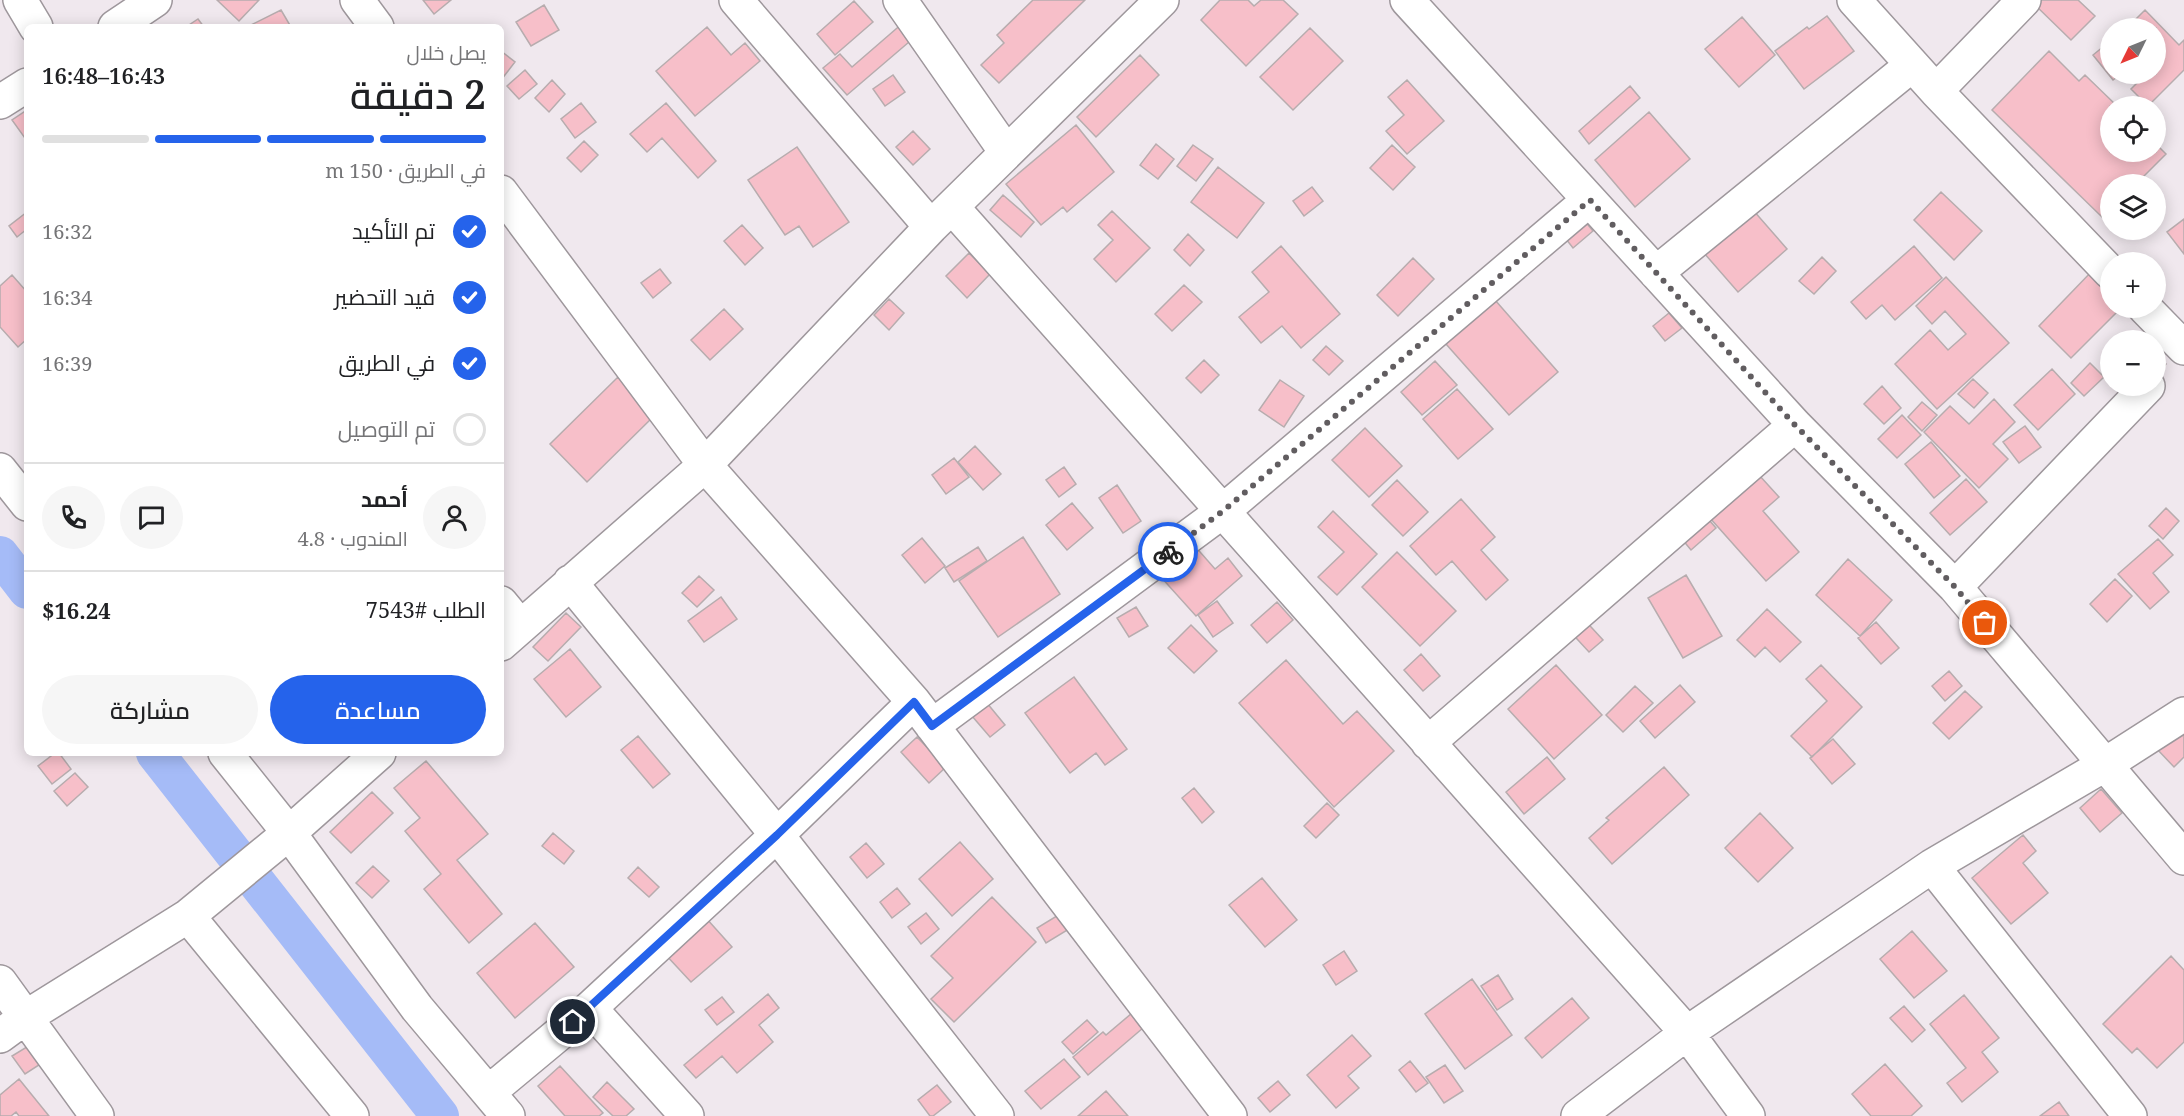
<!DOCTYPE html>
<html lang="ar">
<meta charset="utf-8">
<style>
:root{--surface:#fff;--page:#f6f6f6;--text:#202124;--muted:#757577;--line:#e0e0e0;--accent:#2563eb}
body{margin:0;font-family:"Noto Serif",Cairo,serif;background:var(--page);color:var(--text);direction:rtl;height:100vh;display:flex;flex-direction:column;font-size:22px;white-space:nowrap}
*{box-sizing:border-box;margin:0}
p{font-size:20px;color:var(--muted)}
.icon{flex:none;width:33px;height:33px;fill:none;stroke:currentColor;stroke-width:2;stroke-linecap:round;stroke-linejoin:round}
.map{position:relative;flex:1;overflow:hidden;direction:ltr}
.drawer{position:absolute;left:24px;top:24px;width:480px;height:732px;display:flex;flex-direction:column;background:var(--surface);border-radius:9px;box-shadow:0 3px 15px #0003;direction:rtl}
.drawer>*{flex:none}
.needle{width:39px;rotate:227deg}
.fabs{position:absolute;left:2100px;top:18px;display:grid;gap:12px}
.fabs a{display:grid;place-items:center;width:66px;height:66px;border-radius:50%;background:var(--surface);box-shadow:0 3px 15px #0003;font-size:30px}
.pin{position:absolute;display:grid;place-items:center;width:51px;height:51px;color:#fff;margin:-26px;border:3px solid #fff;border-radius:50%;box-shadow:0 2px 6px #0007}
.courier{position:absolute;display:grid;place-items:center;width:60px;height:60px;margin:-30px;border:4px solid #2563eb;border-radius:50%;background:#fff;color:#222;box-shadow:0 2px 8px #0007}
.overview em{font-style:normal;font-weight:600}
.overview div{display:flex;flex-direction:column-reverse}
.overview{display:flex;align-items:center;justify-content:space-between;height:102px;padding:0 18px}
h1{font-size:39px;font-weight:600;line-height:45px}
.bar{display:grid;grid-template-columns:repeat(4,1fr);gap:9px 6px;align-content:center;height:72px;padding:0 18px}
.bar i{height:8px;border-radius:4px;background:var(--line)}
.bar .on{background:var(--accent)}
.bar p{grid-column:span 4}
.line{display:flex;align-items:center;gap:15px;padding:0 18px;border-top:2px solid var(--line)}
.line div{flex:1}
.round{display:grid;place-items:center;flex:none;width:63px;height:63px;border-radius:32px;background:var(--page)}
ol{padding:0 18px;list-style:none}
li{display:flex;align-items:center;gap:18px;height:66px}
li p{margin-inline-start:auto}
li .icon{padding:6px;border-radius:50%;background:var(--accent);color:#fff;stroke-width:4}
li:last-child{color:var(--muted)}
li i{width:33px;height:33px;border:3px solid var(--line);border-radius:50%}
.action{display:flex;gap:12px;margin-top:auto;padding:12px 18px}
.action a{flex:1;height:69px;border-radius:36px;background:var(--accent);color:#fff;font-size:24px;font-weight:600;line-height:69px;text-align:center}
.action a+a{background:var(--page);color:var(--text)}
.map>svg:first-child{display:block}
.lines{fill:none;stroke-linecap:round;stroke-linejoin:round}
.canal{stroke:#a5bbf7;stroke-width:38}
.building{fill:#f7bfc9;stroke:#b7acae;stroke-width:1.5}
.minor-casing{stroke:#9e979c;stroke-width:36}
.minor{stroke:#fff;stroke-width:33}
.done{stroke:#615d60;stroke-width:6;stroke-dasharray:0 10.8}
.route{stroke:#2563eb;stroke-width:8}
</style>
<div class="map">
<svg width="2184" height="1116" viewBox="0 0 2184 1116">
<rect width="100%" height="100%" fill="#f0e8ee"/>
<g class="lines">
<path class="canal" d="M0 555 27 590
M155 753 440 1116"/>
</g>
<path class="building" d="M217 0H259L239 21Z
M423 0H451L434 14Z
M1033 0H1085L999 83 981 65 1004 43 997 35Z
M1220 0H1248L1254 6 1261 0H1283L1298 14 1246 66 1201 20Z
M2034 0H2078L2095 16 2071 40 2032 2Z
M854 1 873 22 835 55 817 34Z
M544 5 559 30 531 46 516 22Z
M281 10 291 27 249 26Z
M2145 10 2179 45 2184 40V70L2148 106 2131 89 2146 74H2156V28H2144L2135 20Z
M1827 16 1854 51 1804 89 1775 51 1807 27 1809 29Z
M1742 17 1775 55 1739 87 1705 49Z
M198 19 204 27H186Z
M904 22 916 36 847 95 823 68 840 54 852 67Z
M707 27 731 55 745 43 760 61 695 116 656 71Z
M1310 28 1343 61 1293 110 1260 77Z
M2109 42 2110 45V74H2121L2113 80 2093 55Z
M501 51 515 62 501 80Z
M2049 51 2079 81 2085 75 2117 106H2110V152H2156V144L2166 154 2136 184H2110V210L2103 218 1992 110Z
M1140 55 1159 75 1096 137 1077 117Z
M525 70 537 84 519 99 507 86Z
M893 75 905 92 885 106 873 89Z
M552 80 565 94 549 112 535 98Z
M1407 80 1444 121 1407 154 1386 131 1404 115 1388 97Z
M1630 86 1640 98 1589 144 1579 131Z
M581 103 596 122 575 138 561 119Z
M666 103 716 161 698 178 662 138 647 152 630 134Z
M27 110V141L12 120Z
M1649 112 1690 159 1635 207 1595 160Z
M1076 125 1114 172 1067 212 1063 207 1041 225 1006 184Z
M913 131 930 149 913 165 896 147Z
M584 141 598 155 581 172 567 158Z
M1156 144 1174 159 1158 179 1140 165Z
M1193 145 1213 159 1196 181 1177 166Z
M1392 145 1415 167 1393 190 1370 168Z
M797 147 849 222 813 247 799 226 785 235 748 180Z
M1218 167 1264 203 1237 238 1191 202Z
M1312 187 1323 201 1304 216 1293 201Z
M1941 192 1982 231 1954 260 1914 220Z
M1003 195 1034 222 1021 237 990 210Z
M1746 202 1787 249 1738 292 1697 245Z
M1112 211 1150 248 1116 282 1094 259 1113 240 1098 225Z
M27 212V229L17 237 9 226Z
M1579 214 1593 231 1573 248 1559 230Z
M2184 219V254L2167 232Z
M742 225 763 248 745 265 724 241Z
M1188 234 1204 250 1190 266 1174 250Z
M1281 246 1340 314 1301 348 1282 326 1261 343 1239 317 1269 292 1252 272Z
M1914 246 1942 278 1895 320 1882 305 1866 319 1851 302Z
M969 253 990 274 967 298 946 276Z
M1822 257 1836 271 1814 294 1799 281Z
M1413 258 1434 279 1398 316 1377 295Z
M660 269 671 283 653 298 641 283Z
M2094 269 2110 284V308H2121L2071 358 2039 326Z
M12 275 27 292V339L18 347 0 327V286Z
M1946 277 2009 343 1937 409 1895 364 1930 330 1948 350 1966 334 1945 311 1932 324 1916 306Z
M1184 285 1202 302 1172 331 1155 314Z
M1488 292 1558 372 1509 415 1438 335Z
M889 299 904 313 889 330 874 315Z
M724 309 743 329 710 360 691 340Z
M1669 313 1682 328 1665 341 1653 326Z
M1326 346 1343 361 1329 375 1313 360Z
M2156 353 2166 364 2156 374Z
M1204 360 1219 375 1201 393 1186 378Z
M1435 361 1457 385 1422 415 1401 392Z
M2090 363 2104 377 2084 396 2071 383Z
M2052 369 2075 394 2038 430 2014 405Z
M618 377 655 415 587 482 550 444Z
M1973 379 1988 393 1974 408 1958 394Z
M1280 380 1304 396 1284 427 1259 410Z
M1882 386 1901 408 1884 424 1864 404Z
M1457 389 1493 429 1458 459 1423 419Z
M1994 399 2015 422 1993 444 2008 459 1979 488 1924 432 1950 406 1969 424Z
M1922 402 1937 415 1922 431 1908 417Z
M1902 415 1921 435 1897 458 1878 439Z
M2025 426 2041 447 2019 463 2003 442Z
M1365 428 1402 466 1369 497 1332 460Z
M1931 442 1960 476 1934 498 1905 464Z
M975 446 1001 474 983 490 958 462Z
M954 458 969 477 946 494 932 475Z
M1064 467 1076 484 1059 497 1046 480Z
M1759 475 1779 497 1763 511 1799 552 1766 581 1710 518Z
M1966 479 1987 502 1950 535 1930 513Z
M1397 480 1428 512 1403 536 1372 505Z
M1117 485 1141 521 1123 533 1099 498Z
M1461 499 1495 537 1481 550 1508 580 1486 600 1452 561 1436 575 1410 546Z
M1072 503 1093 528 1067 550 1046 525Z
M2166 508 2179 521 2163 539 2149 526Z
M1333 511 1377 554 1337 595 1318 577 1344 552 1318 527Z
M1702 512 1716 528 1691 550 1677 533Z
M1186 536 1215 569 1228 558 1242 576 1196 616 1160 576 1144 590 1135 580Z
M1023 537 1060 594 998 637 959 581Z
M922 538 945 566 925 583 902 555Z
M2158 539 2173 555 2153 573 2169 592 2150 609 2118 574Z
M978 547 987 561 954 582 945 568Z
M1397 552 1456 611 1420 646 1362 587Z
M1848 559 1892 600 1860 636 1816 595Z
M1686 575 1722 636 1683 658 1648 598Z
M699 576 714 590 697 607 682 593Z
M2115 579 2132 596 2107 622 2090 604Z
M721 597 737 619 704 642 688 621Z
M1217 601 1233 623 1213 637 1198 615Z
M1277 602 1293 620 1267 643 1251 625Z
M1136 607 1148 626 1129 637 1117 618Z
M1767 609 1801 642 1780 662 1765 647 1755 657 1737 640Z
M566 613 581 627 548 661 533 647Z
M1580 615 1603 640 1589 652 1566 627Z
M1876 622 1899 648 1881 664 1858 638Z
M1191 625 1217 651 1194 673 1168 648Z
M570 649 601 687 566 717 534 679Z
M1421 654 1440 676 1423 691 1404 670Z
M1286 660 1343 724 1357 711 1394 751 1334 807 1239 703Z
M1556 665 1602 715 1554 759 1508 709Z
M1821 665 1862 707 1812 757 1791 736 1827 701 1806 679Z
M1949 671 1962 686 1945 701 1932 686Z
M1074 677 1127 749 1105 765 1096 753 1070 773 1025 713Z
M1680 685 1695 702 1655 738 1640 721Z
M1635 686 1653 703 1623 732 1606 715Z
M1965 691 1982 707 1949 739 1933 723Z
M982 697 1005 725 990 737 966 709Z
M2184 724V757L2174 767 2157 749Z
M638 736 670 774 653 788 621 750Z
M917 737 946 767 929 783 901 752Z
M1833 739 1855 764 1832 784 1810 758Z
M55 753H59L71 769 52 784 38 766Z
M1547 757 1565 779 1524 814 1506 792Z
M426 761 488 834 457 860 502 914 469 943 424 889 441 874 405 831 420 818 394 788Z
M1664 767 1689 795 1612 864 1589 838 1609 820 1606 818Z
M75 773 88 787 67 806 54 791Z
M1194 788 1214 812 1202 823 1182 798Z
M2101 789 2122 813 2100 832 2080 808Z
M372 792 393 813 351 853 330 832Z
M1327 803 1339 815 1316 838 1304 826Z
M1760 813 1793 848 1758 882 1725 848Z
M553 833 574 851 564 864 542 846Z
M2023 835 2036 851 2023 863 2048 893 2011 924 1972 878Z
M960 842 993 879 952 916 919 879Z
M866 843 884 864 867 878 850 857Z
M373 866 389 881 372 898 356 883Z
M638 867 659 887 649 897 628 878Z
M1262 878 1297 920 1265 947 1229 905Z
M897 888 910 904 892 918 880 902Z
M992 897 1036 942 954 1022 931 999 953 978 931 956Z
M926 913 939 929 921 944 908 927Z
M1060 914 1069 929 1046 943 1037 928Z
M706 918 732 947 691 982 665 954Z
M535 923 574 967 515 1018 477 973Z
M1912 931 1947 971 1914 998 1880 959Z
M1344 951 1357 971 1336 985 1323 965Z
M2171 956 2184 970V1042L2157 1068 2137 1048 2132 1053 2103 1024Z
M1498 975 1513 999 1497 1010 1481 986Z
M1472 979 1512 1035 1465 1069 1425 1014Z
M768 994 779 1008 759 1025 773 1042 737 1073 722 1056 696 1078 684 1065Z
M1964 995 1999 1038 1982 1052 1998 1072 1962 1102 1947 1083 1966 1068 1930 1024Z
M722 997 734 1012 717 1025 705 1010Z
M1572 998 1589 1018 1542 1058 1525 1038Z
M1904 1006 1925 1030 1912 1042 1890 1018Z
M1138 1008 1150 1022 1088 1075 1073 1057 1103 1032 1106 1035Z
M1087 1020 1098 1032 1073 1054 1062 1042Z
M1352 1035 1371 1056 1348 1076 1359 1088 1336 1108 1307 1075Z
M30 1045 42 1063 25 1074 12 1056Z
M1064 1059 1080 1077 1041 1109 1025 1091Z
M1410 1061 1428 1083 1416 1092 1399 1070Z
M1885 1064 1922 1106 1911 1116H1871L1852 1094Z
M1445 1065 1463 1091 1444 1103 1426 1077Z
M560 1066 603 1113 599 1116H565L538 1086Z
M19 1079 49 1116H19L16 1112 11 1116H0V1095Z
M1278 1081 1290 1095 1270 1112 1258 1098Z
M607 1082 634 1109 626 1116H613L593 1097Z
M937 1085 951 1102 933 1116H930L918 1100Z
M1106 1091 1128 1116H1078Z
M2059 1102 2069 1116H2040Z"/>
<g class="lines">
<g class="minor-casing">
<path id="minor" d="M20 0 36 27
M357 0 377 27
M736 0 931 227
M900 0 1006 152
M1407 0 1795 425 1955 587 2184 858
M1854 0 1936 91 2110 272
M115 27 155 0
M1936 91 2024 0
M0 102 27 85
M501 192 705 465 914 702 1230 1116
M952 207 1687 1033 1748 1116
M1656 273 1912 65
M2145 308 2184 348
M0 470 27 504
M570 582 777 835 997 1116
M1955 587 2148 386
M501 603 520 626
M501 644 705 465 931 227 1162 0
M932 726 1223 511 1589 200
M1428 743 1795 425
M225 753 289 833 417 1008 508 1116
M1932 866 2130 1116
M188 916 352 1116
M0 982 97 1116
M590 1008 687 1116
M0 1036 26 1017 188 916 289 833 379 753
M489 1092 590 1008 777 835 914 702
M1578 1116 1687 1033 1932 866 2106 764 2184 714"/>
</g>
<use href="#minor" class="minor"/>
</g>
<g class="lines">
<path class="done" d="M1168 552 1223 511 1590 200 1795 425 1955 587 1985 623"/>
<path class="route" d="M573 1022 777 835 914 702 932 726 1168 552"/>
</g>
</svg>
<div class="fabs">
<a><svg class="needle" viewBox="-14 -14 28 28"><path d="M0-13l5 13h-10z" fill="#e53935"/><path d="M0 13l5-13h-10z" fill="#757577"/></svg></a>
<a><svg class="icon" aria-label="locate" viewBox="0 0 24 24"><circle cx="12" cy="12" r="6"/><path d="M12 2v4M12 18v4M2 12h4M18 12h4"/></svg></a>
<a><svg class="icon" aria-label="layers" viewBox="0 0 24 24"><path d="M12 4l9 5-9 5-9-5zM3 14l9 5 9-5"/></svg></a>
<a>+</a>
<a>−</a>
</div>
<div class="pin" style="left:1985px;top:623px;background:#ea580c"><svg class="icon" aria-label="bag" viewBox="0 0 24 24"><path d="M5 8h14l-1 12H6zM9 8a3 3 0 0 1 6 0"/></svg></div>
<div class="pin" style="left:573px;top:1022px;background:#1f2937"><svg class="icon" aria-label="home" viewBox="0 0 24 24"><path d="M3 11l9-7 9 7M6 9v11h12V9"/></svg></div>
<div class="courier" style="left:1168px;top:552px"><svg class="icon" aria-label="bike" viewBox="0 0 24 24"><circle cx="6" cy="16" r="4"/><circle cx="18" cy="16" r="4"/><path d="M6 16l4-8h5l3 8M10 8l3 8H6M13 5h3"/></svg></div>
<section class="drawer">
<div class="overview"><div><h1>2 دقيقة</h1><p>يصل خلال</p></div><em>16:43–16:48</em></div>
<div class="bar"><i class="on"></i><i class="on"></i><i class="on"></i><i></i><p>في الطريق · 150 m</p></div>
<ol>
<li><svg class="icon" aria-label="check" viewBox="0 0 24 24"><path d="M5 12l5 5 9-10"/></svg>تم التأكيد<p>16:32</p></li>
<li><svg class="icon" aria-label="check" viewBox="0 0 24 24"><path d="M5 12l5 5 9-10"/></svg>قيد التحضير<p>16:34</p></li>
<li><svg class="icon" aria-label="check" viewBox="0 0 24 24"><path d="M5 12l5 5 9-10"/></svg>في الطريق<p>16:39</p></li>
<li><i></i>تم التوصيل</li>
</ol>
<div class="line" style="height:108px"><a class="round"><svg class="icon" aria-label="person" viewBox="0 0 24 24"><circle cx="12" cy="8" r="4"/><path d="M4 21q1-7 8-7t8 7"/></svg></a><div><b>أحمد</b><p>المندوب · 4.8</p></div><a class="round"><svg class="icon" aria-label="chat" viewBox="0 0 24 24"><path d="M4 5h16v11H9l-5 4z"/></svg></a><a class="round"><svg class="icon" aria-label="phone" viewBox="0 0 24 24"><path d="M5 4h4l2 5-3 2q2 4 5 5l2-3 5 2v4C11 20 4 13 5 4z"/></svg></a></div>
<div class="line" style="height:78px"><div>الطلب #7543</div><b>$16.24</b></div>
<div class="action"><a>مساعدة</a><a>مشاركة</a></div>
</section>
</div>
